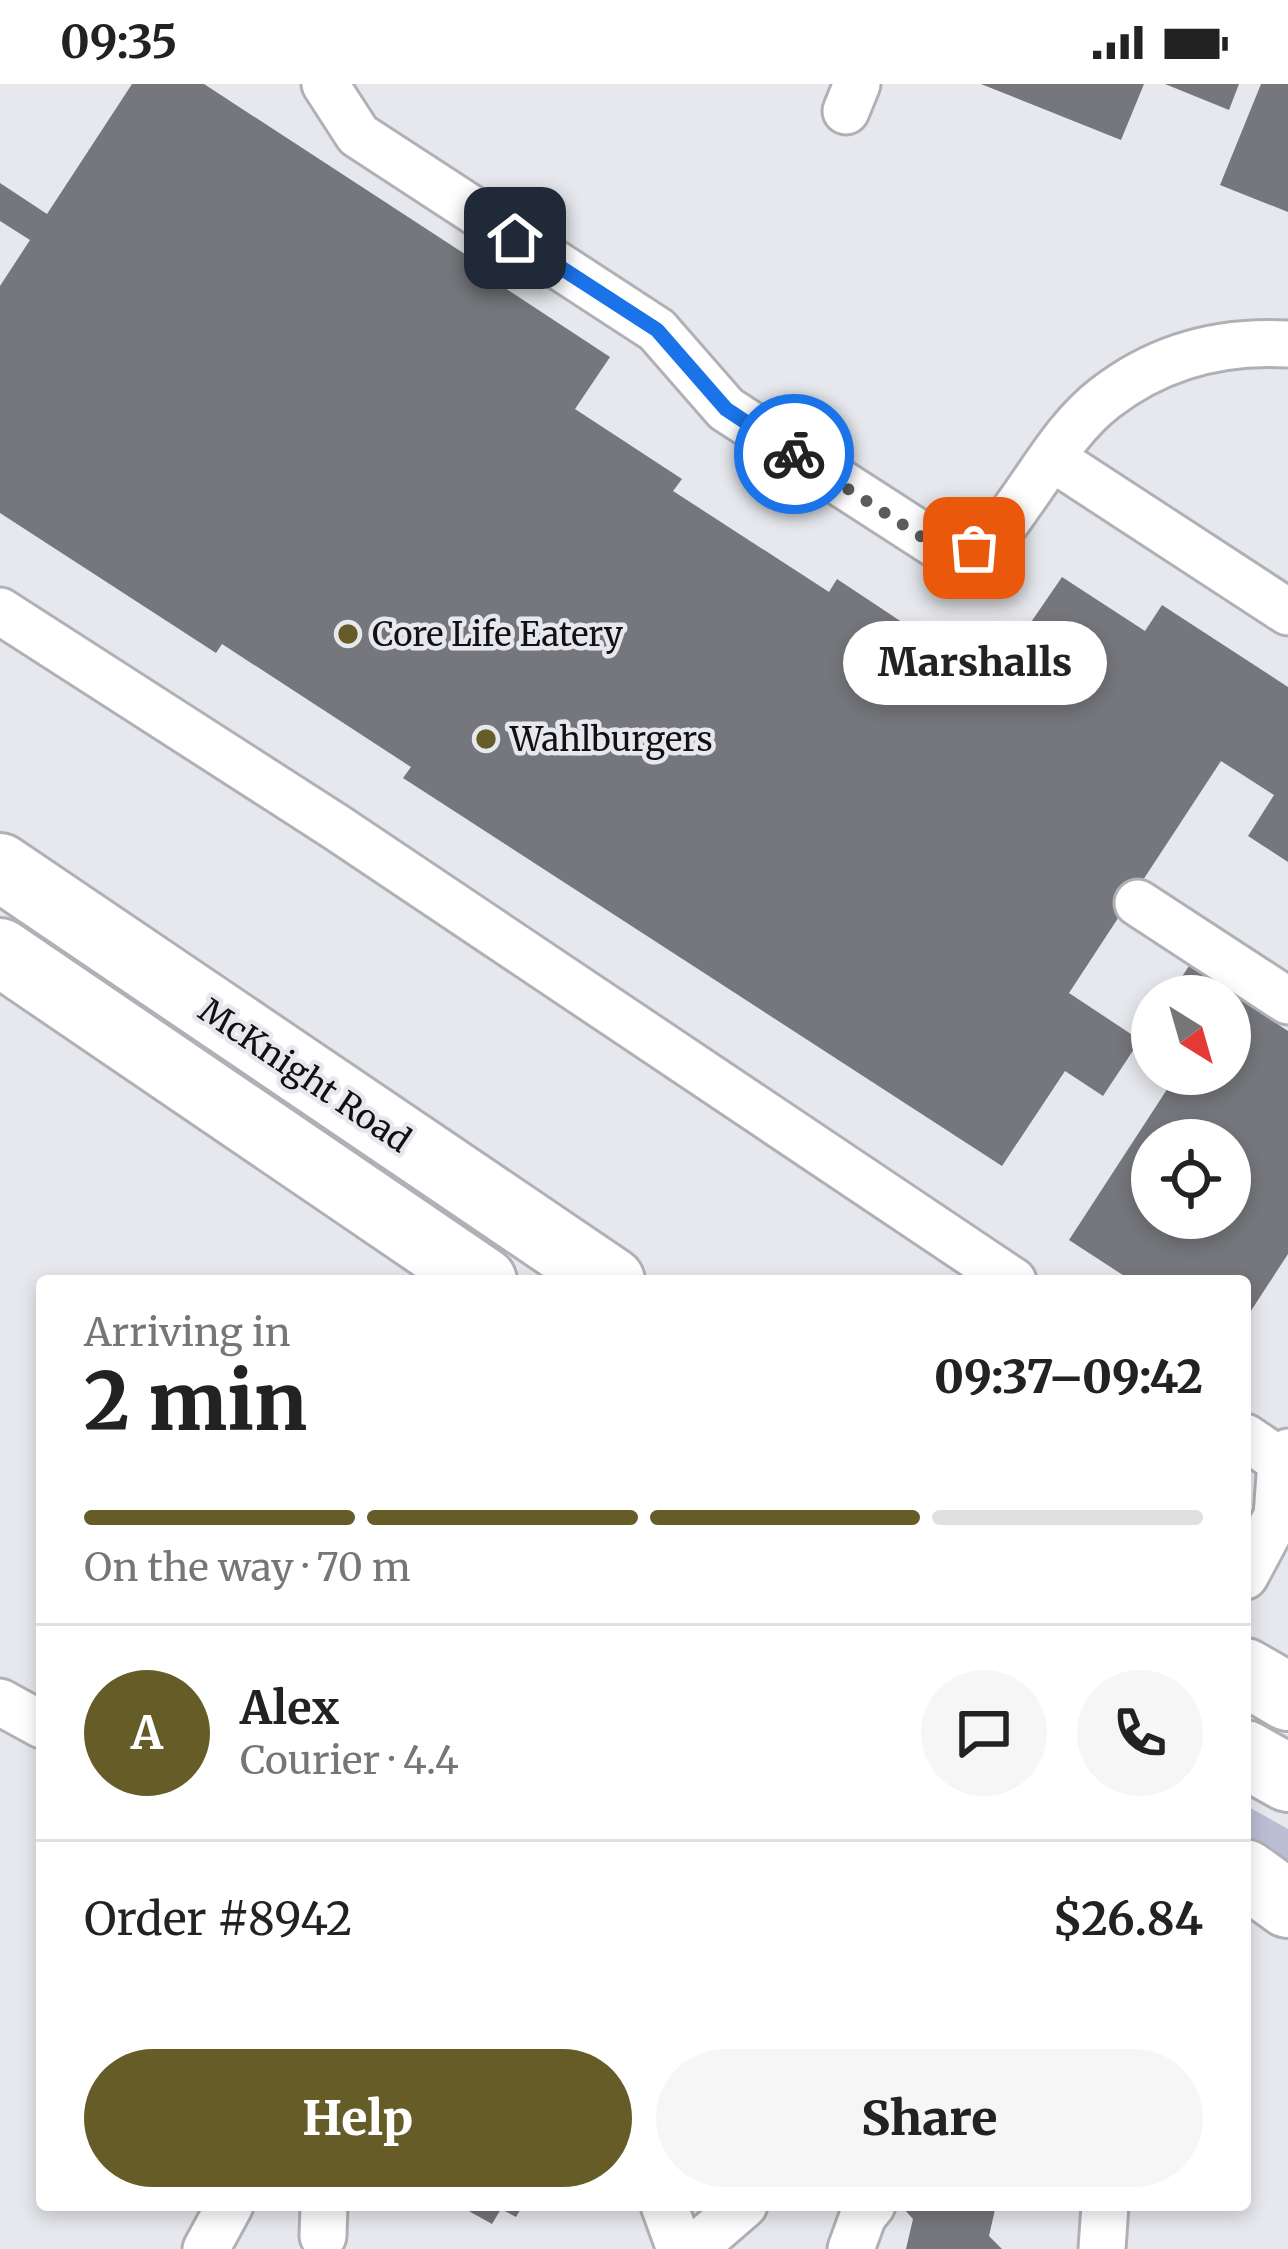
<!DOCTYPE html>
<meta charset="utf-8">
<style>
:root{--surface:#fff;--page:#f6f6f6;--text:#222;--muted:#767676;--line:#e0e0e0;--accent:#655c28}
body{margin:0;font-family:Merriweather,serif;background:var(--page);color:var(--text);height:100vh;display:flex;flex-direction:column;font-size:45px;white-space:nowrap}
*{box-sizing:border-box;margin:0}
p{font-size:39px;color:var(--muted)}
.icon{flex:none;width:66px;height:66px;fill:none;stroke:currentColor;stroke-width:2;stroke-linecap:round;stroke-linejoin:round}
.map{position:relative;flex:1;overflow:hidden}
.drawer{position:absolute;left:36px;top:1191px;width:1215px;height:936px;display:flex;flex-direction:column;background:var(--surface);border-radius:12px;box-shadow:0 6px 18px #0003}
.drawer>*{flex:none}
.needle{width:78px;rotate:143deg}
.fabs{position:absolute;left:1131px;top:891px;display:grid;gap:24px}
.fabs a{display:grid;place-items:center;width:120px;height:120px;border-radius:50%;background:var(--surface);box-shadow:0 6px 18px #0003;font-size:60px}
.pin{position:absolute;display:grid;place-items:center;width:102px;height:102px;color:#fff;margin:-51px;border-radius:24px;box-shadow:0 6px 18px #0006}
.courier{position:absolute;display:grid;place-items:center;width:120px;height:120px;margin:-60px;border:9px solid #1a73e8;border-radius:50%;background:#fff;color:#222;box-shadow:0 3px 15px #0007}
.bubble{position:absolute;height:84px;border-radius:42px;background:var(--surface);box-shadow:0 6px 18px #0003;font-size:39px;font-weight:800;line-height:84px;text-align:center}
.headline em{font-style:normal;font-weight:800}
.headline div{display:flex;flex-direction:column-reverse}
.headline{display:flex;align-items:center;justify-content:space-between;height:204px;padding:0 48px}
h1{font-size:78px;font-weight:800;line-height:90px}
.bar{display:grid;grid-template-columns:repeat(4,1fr);gap:18px 12px;align-content:center;height:144px;padding:0 48px}
.bar i{height:15px;border-radius:9px;background:var(--line)}
.bar .on{background:var(--accent)}
.bar p{grid-column:span 4}
.line{display:flex;align-items:center;gap:30px;padding:0 48px;border-top:3px solid var(--line)}
.line div{flex:1}
.round{display:grid;place-items:center;flex:none;width:126px;height:126px;border-radius:63px;background:var(--page)}
.cta{display:flex;gap:24px;margin-top:auto;padding:24px 48px}
.cta a{flex:1;height:138px;border-radius:72px;background:var(--accent);color:#fff;font-size:48px;font-weight:800;line-height:138px;text-align:center}
.cta a+a{background:var(--page);color:var(--text)}
.status{display:flex;justify-content:space-between;align-items:center;height:84px;padding:0 60px;background:var(--surface);direction:ltr}
.status svg{height:33px;fill:currentColor}
.map>svg:first-child{display:block}
.green{fill:#bbbed2}
.building{fill:#76777c;fill-rule:evenodd}
.lines{fill:none;stroke-linecap:round;stroke-linejoin:round}
.minor-casing{stroke:#b0b1b6;stroke-width:51}
.highway-casing{stroke:#b0b1b6;stroke-width:72}
.minor{stroke:#fff;stroke-width:45}
.highway{stroke:#fff;stroke-width:66}
.done{stroke:#5c5c5f;stroke-width:12;stroke-dasharray:0 21.6}
.route{stroke:#1a73e8;stroke-width:15}
.poi-dot{fill:#655c28;stroke:#e7e8ed;stroke-width:4.5}
.labels{text-anchor:middle;stroke-width:9;stroke-linejoin:round;paint-order:stroke}
.poi-label{font-size:33px;fill:#111113;stroke:#e7e8ed;text-anchor:start}
.street-label{font-size:33px;fill:#111113;stroke:#e7e8ed}
</style>
<div class="status"><b>09:35</b><svg viewBox="0 0 49 12"><path d="M0 12V9h3v3zM5 12V6h3v6zM10 12V3h3v9zM15 12V0h3v12zM26 1h20v11H26zM47 4h2v5h-2z"/></svg></div>
<div class="map">
<svg width="1288" height="2165" viewBox="0 0 1288 2165">
<rect width="100%" height="100%" fill="#e7e8ed"/>
<path class="green" d="M1245 1721 1288 1745V1791L1245 1761Z"/>
<path class="building" d="M132 0H204L474 176 470 181 610 273 575 325 682 395 673 407 829 508 837 495 944 566 941 570 965 586 959 593 983 608 1062 493 1145 547 1162 521 1288 603V778L1248 752 1274 711 1221 677 1069 909 1140 956 1103 1012 1065 987 1002 1082 403 694 411 683 222 560 216 569 0 429V202L30 156 0 137V99L47 130Z
M981 0H1144L1121 56Z
M1165 0H1239L1229 26Z
M1261 0H1288V128L1220 101Z
M1189 882 1288 947V1170L1245 1236V1197H1132L1069 1156 1177 990H1230V912H1169ZM1152 1056H1230V1134H1152Z
M458 2121H523L516 2133 501 2125 492 2140Z
M908 2121H996L989 2152 1002 2165H906L913 2135 904 2125Z"/>
<g class="lines">
<g class="minor-casing">
<path id="minor" d="M325 0 358 51 657 246 726 325 940 463C956 466 971 467 985 458 1001 449 1011 431 1022 416 1047 381 1070 341 1105 314 1159 272 1220 256 1288 260
M846 27 857 0
M1052 374 1288 528
M0 527 336 743 1013 1197
M1138 819 1288 917
M1245 1353 1281 1377
M1245 1492 1277 1432 1281 1377 1288 1368
M0 1618 42 1641
M664 2121 680 2165
M323 2152 324 2121
M206 2165 230 2121
M693 2165 744 2121
M851 2165 863 2132 872 2121
M1102 2165 1105 2121"/>
</g>
<g class="highway-casing">
<path id="highway" d="M0 783 611 1197
M0 868 483 1197
M1245 1588 1288 1613
M1245 1670 1288 1694
M1245 1789 1288 1820"/>
</g>
<use href="#minor" class="minor"/>
<use href="#highway" class="highway"/>
</g>
<g class="lines">
<path class="done" d="M794 370 925 455 957 466 974 464"/>
<path class="route" d="M515 154 657 246 726 325 794 370"/>
</g>
<g class="poi-dot">
<circle cx="348" cy="550" r="12"/>
<circle cx="486" cy="655" r="12"/>
</g>
<g class="labels">
<g class="poi-label">
<text x="372" y="562">Core Life Eatery</text>
<text x="510" y="667">Wahlburgers</text>
</g>
<g class="street-label">
<text transform="translate(305 991) rotate(34)" y="12">McKnight Road</text>
</g>
</g>
</svg>
<div class="fabs">
<a><svg class="needle" viewBox="-14 -14 28 28"><path d="M0-13l5 13h-10z" fill="#e53935"/><path d="M0 13l5-13h-10z" fill="#767676"/></svg></a>
<a><svg class="icon" aria-label="locate" viewBox="0 0 24 24"><circle cx="12" cy="12" r="6"/><path d="M12 2v4M12 18v4M2 12h4M18 12h4"/></svg></a>
</div>
<div class="pin" style="left:974px;top:464px;background:#ea580c"><svg class="icon" aria-label="bag" viewBox="0 0 24 24"><path d="M5 8h14l-1 12H6zM9 8a3 3 0 0 1 6 0"/></svg></div>
<div class="pin" style="left:515px;top:154px;background:#1f2937"><svg class="icon" aria-label="home" viewBox="0 0 24 24"><path d="M3 11l9-7 9 7M6 9v11h12V9"/></svg></div>
<div class="courier" style="left:794px;top:370px"><svg class="icon" aria-label="bike" viewBox="0 0 24 24"><circle cx="6" cy="16" r="4"/><circle cx="18" cy="16" r="4"/><path d="M6 16l4-8h5l3 8M10 8l3 8H6M13 5h3"/></svg></div>
<div class="bubble" style="left:843px;top:537px;width:264px">Marshalls</div>
<section class="drawer">
<div class="headline"><div><h1>2 min</h1><p>Arriving in</p></div><em>09:37–09:42</em></div>
<div class="bar"><i class="on"></i><i class="on"></i><i class="on"></i><i></i><p>On the way · 70 m</p></div>
<div class="line" style="height:216px"><b class="round" style="background:var(--accent);color:#fff">A</b><div><b>Alex</b><p>Courier · 4.4</p></div><a class="round"><svg class="icon" aria-label="chat" viewBox="0 0 24 24"><path d="M4 5h16v11H9l-5 4z"/></svg></a><a class="round"><svg class="icon" aria-label="phone" viewBox="0 0 24 24"><path d="M5 4h4l2 5-3 2q2 4 5 5l2-3 5 2v4C11 20 4 13 5 4z"/></svg></a></div>
<div class="line" style="height:156px"><div>Order #8942</div><b>$26.84</b></div>
<div class="cta"><a>Help</a><a>Share</a></div>
</section>
</div>
